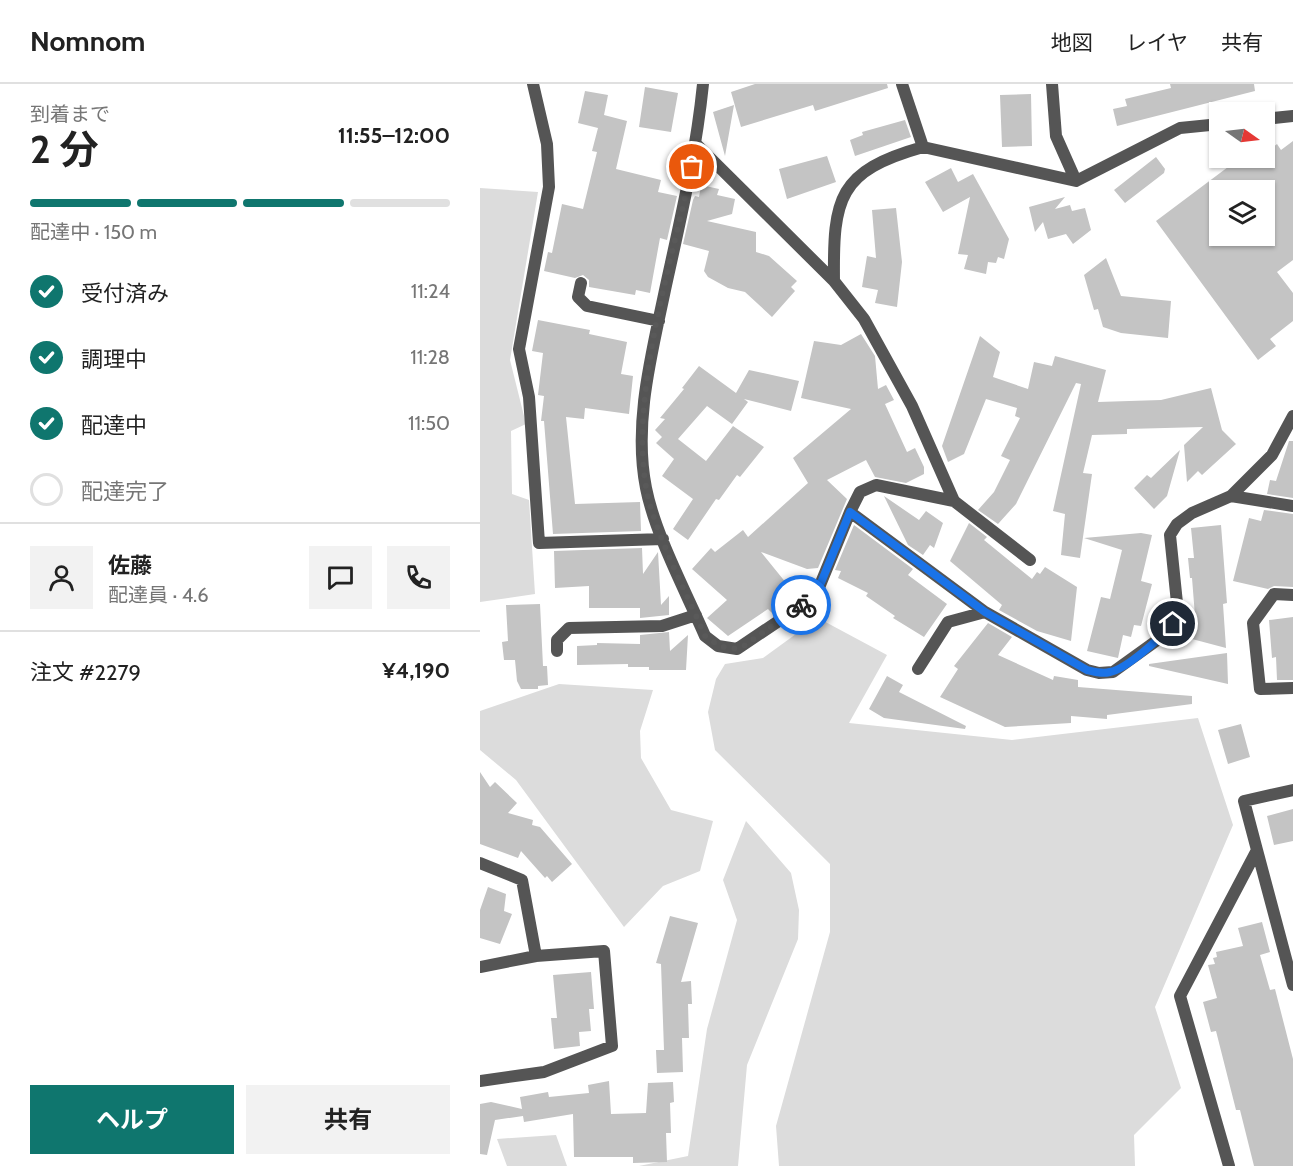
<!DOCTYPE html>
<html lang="ja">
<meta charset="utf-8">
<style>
:root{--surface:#fff;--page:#f2f2f2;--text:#222;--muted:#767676;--line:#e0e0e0;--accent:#0f766e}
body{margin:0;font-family:Cabin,"Noto Sans JP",sans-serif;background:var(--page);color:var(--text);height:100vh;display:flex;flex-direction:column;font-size:22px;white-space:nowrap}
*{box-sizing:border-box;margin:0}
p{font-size:20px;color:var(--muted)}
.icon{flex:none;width:33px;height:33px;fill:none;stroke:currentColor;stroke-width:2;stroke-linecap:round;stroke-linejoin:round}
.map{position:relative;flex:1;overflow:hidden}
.sheet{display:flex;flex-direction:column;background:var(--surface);width:480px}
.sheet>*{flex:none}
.needle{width:39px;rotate:104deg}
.fabs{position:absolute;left:729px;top:18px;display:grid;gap:12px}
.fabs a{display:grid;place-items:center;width:66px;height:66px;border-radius:0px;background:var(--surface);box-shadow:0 2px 4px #0004;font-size:30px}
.pin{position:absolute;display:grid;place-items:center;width:51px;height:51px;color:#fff;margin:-26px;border:3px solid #fff;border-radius:50%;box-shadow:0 2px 6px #0007}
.courier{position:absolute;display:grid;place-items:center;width:60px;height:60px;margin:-30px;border:4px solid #1a73e8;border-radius:50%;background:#fff;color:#222;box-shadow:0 2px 8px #0007}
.headline em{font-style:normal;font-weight:700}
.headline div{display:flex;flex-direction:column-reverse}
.headline{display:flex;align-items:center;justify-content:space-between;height:102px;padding:0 30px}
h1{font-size:39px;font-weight:700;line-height:45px}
.bar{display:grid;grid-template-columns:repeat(4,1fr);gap:9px 6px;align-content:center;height:72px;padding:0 30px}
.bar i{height:8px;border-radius:4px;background:var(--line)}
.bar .active{background:var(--accent)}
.bar p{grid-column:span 4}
.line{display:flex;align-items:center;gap:15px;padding:0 30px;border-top:2px solid var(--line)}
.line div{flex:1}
.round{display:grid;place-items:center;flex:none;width:63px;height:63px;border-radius:0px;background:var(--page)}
ol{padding:0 30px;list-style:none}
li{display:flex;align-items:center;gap:18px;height:66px}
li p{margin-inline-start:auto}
li .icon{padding:6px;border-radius:50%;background:var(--accent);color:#fff;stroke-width:4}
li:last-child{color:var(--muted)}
li i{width:33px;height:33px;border:3px solid var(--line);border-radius:50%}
.action{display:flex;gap:12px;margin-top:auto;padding:12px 30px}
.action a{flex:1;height:69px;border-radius:0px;background:var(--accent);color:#fff;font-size:24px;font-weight:700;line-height:69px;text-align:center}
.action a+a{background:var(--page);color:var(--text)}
header{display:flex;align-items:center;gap:36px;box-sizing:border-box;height:84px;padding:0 30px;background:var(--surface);border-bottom:2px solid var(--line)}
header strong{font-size:28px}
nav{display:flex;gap:33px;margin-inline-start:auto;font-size:21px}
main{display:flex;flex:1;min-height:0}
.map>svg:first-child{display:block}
.green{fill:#dcdcdc}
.building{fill:#c4c4c4;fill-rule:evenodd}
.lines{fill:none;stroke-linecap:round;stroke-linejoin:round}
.minor{stroke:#555;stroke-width:12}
.done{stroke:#595959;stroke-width:6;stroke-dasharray:0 10.8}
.route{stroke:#1a73e8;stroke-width:8}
</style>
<header>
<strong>Nomnom</strong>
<nav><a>地図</a><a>レイヤ</a><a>共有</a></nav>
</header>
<main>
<section class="sheet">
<div class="headline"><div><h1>2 分</h1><p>到着まで</p></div><em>11:55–12:00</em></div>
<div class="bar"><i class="active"></i><i class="active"></i><i class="active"></i><i></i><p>配達中 · 150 m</p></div>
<ol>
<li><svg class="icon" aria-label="check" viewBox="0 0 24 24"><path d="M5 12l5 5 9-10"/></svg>受付済み<p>11:24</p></li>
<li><svg class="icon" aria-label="check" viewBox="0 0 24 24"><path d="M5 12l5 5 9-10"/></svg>調理中<p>11:28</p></li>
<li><svg class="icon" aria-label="check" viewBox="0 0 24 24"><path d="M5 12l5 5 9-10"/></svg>配達中<p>11:50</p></li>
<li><i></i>配達完了</li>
</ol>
<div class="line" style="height:108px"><a class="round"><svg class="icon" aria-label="person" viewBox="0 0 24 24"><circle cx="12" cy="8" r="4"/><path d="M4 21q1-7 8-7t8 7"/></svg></a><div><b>佐藤</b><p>配達員 · 4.6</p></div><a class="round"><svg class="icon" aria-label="chat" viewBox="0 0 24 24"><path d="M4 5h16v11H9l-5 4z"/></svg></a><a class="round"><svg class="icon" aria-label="phone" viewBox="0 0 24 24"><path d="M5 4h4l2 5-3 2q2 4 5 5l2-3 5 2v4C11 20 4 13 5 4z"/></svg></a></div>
<div class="line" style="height:78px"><div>注文 #2279</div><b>¥4,190</b></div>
<div class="action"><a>ヘルプ</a><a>共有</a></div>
</section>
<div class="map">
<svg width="813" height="1082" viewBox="0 0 813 1082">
<rect width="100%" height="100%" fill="#fff"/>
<path class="green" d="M0 104 58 108 30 276 46 340 31 347 32 410 49 416 55 510 0 518Z
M338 534 407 571 369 639 532 656 718 634 753 741 675 923 701 1004 654 1051 655 1082H299L296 1042 350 848V780L235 666 228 628 236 595 245 580 283 574Z
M79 600 173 606 160 647 161 674 191 726 233 737 220 787 183 802 144 843 36 696 0 666V627Z
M266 737 311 789 319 826 318 855 267 981 258 1082H159L208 1072 227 945 257 836 243 796Z
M76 1051 87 1082H27L17 1055Z"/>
<path class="building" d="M275 0H407L408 4 335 27 333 21 261 43 251 8Z
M690 0H774L775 7 637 42 633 25 647 22 645 15 691 4Z
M165 3 198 9 191 48 159 43Z
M105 7 128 11 124 31 147 37 136 85 181 96 178 108 197 112 187 156 180 154 170 209 156 206 155 211 109 203V196L103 191 95 194 64 187 68 168 72 169 82 120 103 125 117 68 112 67 118 44 98 39Z
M551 10 552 62 522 63 520 11Z
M254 21 245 72 233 28Z
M425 36 431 53 375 72 370 56 383 51 382 48Z
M813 57V176L797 188 813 209V237L790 255 796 262 778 276 676 137 760 74H784V70L797 60 801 66ZM740 106H784V152H740Z
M347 72 356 98 307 115 299 85Z
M676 73 685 85 684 89 645 119 634 106Z
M471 84 478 98 493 90 529 155 524 175 518 173 516 179 508 178 506 190 484 185 488 171 478 170 490 113 463 128 445 98Z
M221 101 239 105 237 111 255 115 252 130 227 137 276 148V168L289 172 317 197 311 203 315 207 292 233 265 208 248 204 228 193 224 187 229 167 203 160 213 116 215 112 219 113Z
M585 113 575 125 590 121 592 127 605 124 611 146 593 160 586 150 568 155 563 138 555 148 549 123Z
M416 124 422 178 417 223 395 219 398 206 382 203 387 172 396 174 392 126Z
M626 174 641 212 691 217 688 254 641 249 623 243 618 225 614 226 604 191Z
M58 236 110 246 109 250 147 258 141 290 153 292 149 330 105 324 104 335 86 333 95 420 160 418 161 447 73 450 64 337H61L64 312 58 311 63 269 52 267Z
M381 250 395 272 398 305 406 301 414 316 405 320 427 368 435 364 444 383V390L426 399 395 393 386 376 347 396 367 415 338 484 327 485 281 468 311 505 306 509 311 516 293 530 288 525 248 552 227 534 247 516 212 485 231 464 235 468 263 446 268 453 328 399 313 374 371 325 321 314 334 257 361 261Z
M500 252 520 268 513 293 548 305 554 278 572 282 575 272 626 286 618 318 681 316 731 304 742 346 756 360 722 391 718 387 707 398 704 361 723 343 647 345V350L612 351 603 389 612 390 600 474 581 471 585 430 573 427 601 300 596 299 536 420 518 440 498 426 514 408 530 376 521 372 540 334 535 332 537 324 506 315 484 370 468 378 462 362Z
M219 282 256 309 269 286 319 297 311 327 264 315 268 318 252 340 227 322 198 355 226 377 253 342 284 363 260 393 257 391 239 416 236 415 208 456 193 445 213 415 182 392 194 375 176 359 182 353 175 346 185 335 180 334 204 305 202 304Z
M809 357H813V414L787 410 790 396 796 397Z
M700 366 687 412 674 425 654 404 667 391 671 394Z
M404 412 439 436 446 427 463 439 454 464 450 461 443 471 428 461Z
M784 426 813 430V503L794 502 788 505 753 497 769 434 781 437Z
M489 439 507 453 504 456 552 495 557 488 560 490 565 483 597 503 591 557 557 547 519 526 522 521 470 477Z
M374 441 433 485 428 491 467 520 444 553 413 534 415 532 386 512 388 509 358 494 361 487 355 486Z
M741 441 747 519 743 520 746 564 712 555 710 532H715L712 494H710L708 474H714L711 444Z
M661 449 672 451 661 497 672 500 661 542 654 541 651 553 643 551 638 574 607 567 621 513 630 515 642 466 604 454Z
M162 464 163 490 178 468 181 521 189 512V531L160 534V524H109V502L75 504 74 467Z
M60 520 63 582H67L68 601 58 602V605H41L37 597 35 576H24L22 558 28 557 26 521Z
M813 533V596H797L796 573 792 574 789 536Z
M508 539 532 553 518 571 573 596 574 592 598 596V603L712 612V620L627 631V635L591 632V639L525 643 460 613 478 585 474 582Z
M189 548 190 567 208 551 206 586H169V583H148V580L97 581V562L117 561V559L160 560V551Z
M747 569 748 600 669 582V580Z
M407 592 423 601 419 608 486 642 485 645 404 634 389 625Z
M761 640 770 673 748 680 738 646Z
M0 688 10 703 15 698 37 719 28 729 53 736 52 741 60 743 92 780 72 798 67 792 65 794 41 767 38 774 0 760Z
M813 725V757L794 761 787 732Z
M8 803 26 810 24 827 32 830 20 860 0 854V826Z
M190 832 218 839 201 898 211 897 212 920H208L209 954H202L203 988 177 989 176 966H184L181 880 176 879Z
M782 838 790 868 780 871 790 906 795 905 813 975V1082H774L760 1026H756L736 947 731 948 723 918 737 914 728 881 735 880 733 874 737 873 736 868 763 862 758 844Z
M111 888 114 925H109L111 947 99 948 100 962 74 965 71 934H77L73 891Z
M129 997 131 1030 166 1029 168 999 193 998 194 1018 190 1019 191 1049H186L187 1078 153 1079V1073H94L93 1030 44 1038 43 1032 15 1036 7 1071 0 1070V1020L11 1018 42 1025 40 1013 68 1008 69 1013 109 1009 108 1001Z"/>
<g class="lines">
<path class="minor" d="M53 0 67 60 69 103 39 265 49 313 59 459 183 455
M223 0C216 70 200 137 185 206 172 269 153 339 166 404 175 450 206 508 225 552L238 562 257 565 318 524 338 506 370 428
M422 0 443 63 596 97 700 44 740 40
M572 0 576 52 596 97
M784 35 813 32
M217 61 354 197 384 235 432 322 474 417 396 401 380 408 370 428 505 528 607 586 619 589 633 588 683 552 694 540 697 519 690 451 697 440 712 429 751 412 792 371 813 332
M354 197C353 114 358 87 443 63
M101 199 98 213 107 222 179 237
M751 412 813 422
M474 417 550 476
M813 511 794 510 773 539 780 605 813 604
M77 567V556L89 544 182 542 216 531
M438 585 468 538 505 528
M777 766 813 901
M0 779 42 796 56 872
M0 883 56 872 124 867 132 962 64 988 0 997
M749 1082 700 912 777 766 764 717 813 706"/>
</g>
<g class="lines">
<path class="done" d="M212 83C192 176 150 310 166 403 173 446 207 510 225 552 237 561 249 569 264 562L321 521"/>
<path class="route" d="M321 521 338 506 370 428 505 528 607 586C615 588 622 590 630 588 647 585 681 553 693 540"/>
</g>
</svg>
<div class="fabs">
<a><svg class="needle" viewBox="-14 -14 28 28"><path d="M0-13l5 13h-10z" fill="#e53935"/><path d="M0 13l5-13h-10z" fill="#767676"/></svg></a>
<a><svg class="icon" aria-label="layers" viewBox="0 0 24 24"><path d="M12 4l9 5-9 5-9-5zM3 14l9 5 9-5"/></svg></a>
</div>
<div class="pin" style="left:212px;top:83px;background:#ea580c"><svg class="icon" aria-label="bag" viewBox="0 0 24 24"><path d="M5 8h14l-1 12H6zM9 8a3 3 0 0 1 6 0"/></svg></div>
<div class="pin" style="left:693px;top:540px;background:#1f2937"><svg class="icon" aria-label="home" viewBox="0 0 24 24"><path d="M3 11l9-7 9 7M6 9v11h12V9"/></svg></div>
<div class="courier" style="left:321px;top:521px"><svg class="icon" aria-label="bike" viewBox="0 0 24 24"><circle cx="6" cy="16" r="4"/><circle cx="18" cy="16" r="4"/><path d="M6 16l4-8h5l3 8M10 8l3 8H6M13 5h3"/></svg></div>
</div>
</main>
